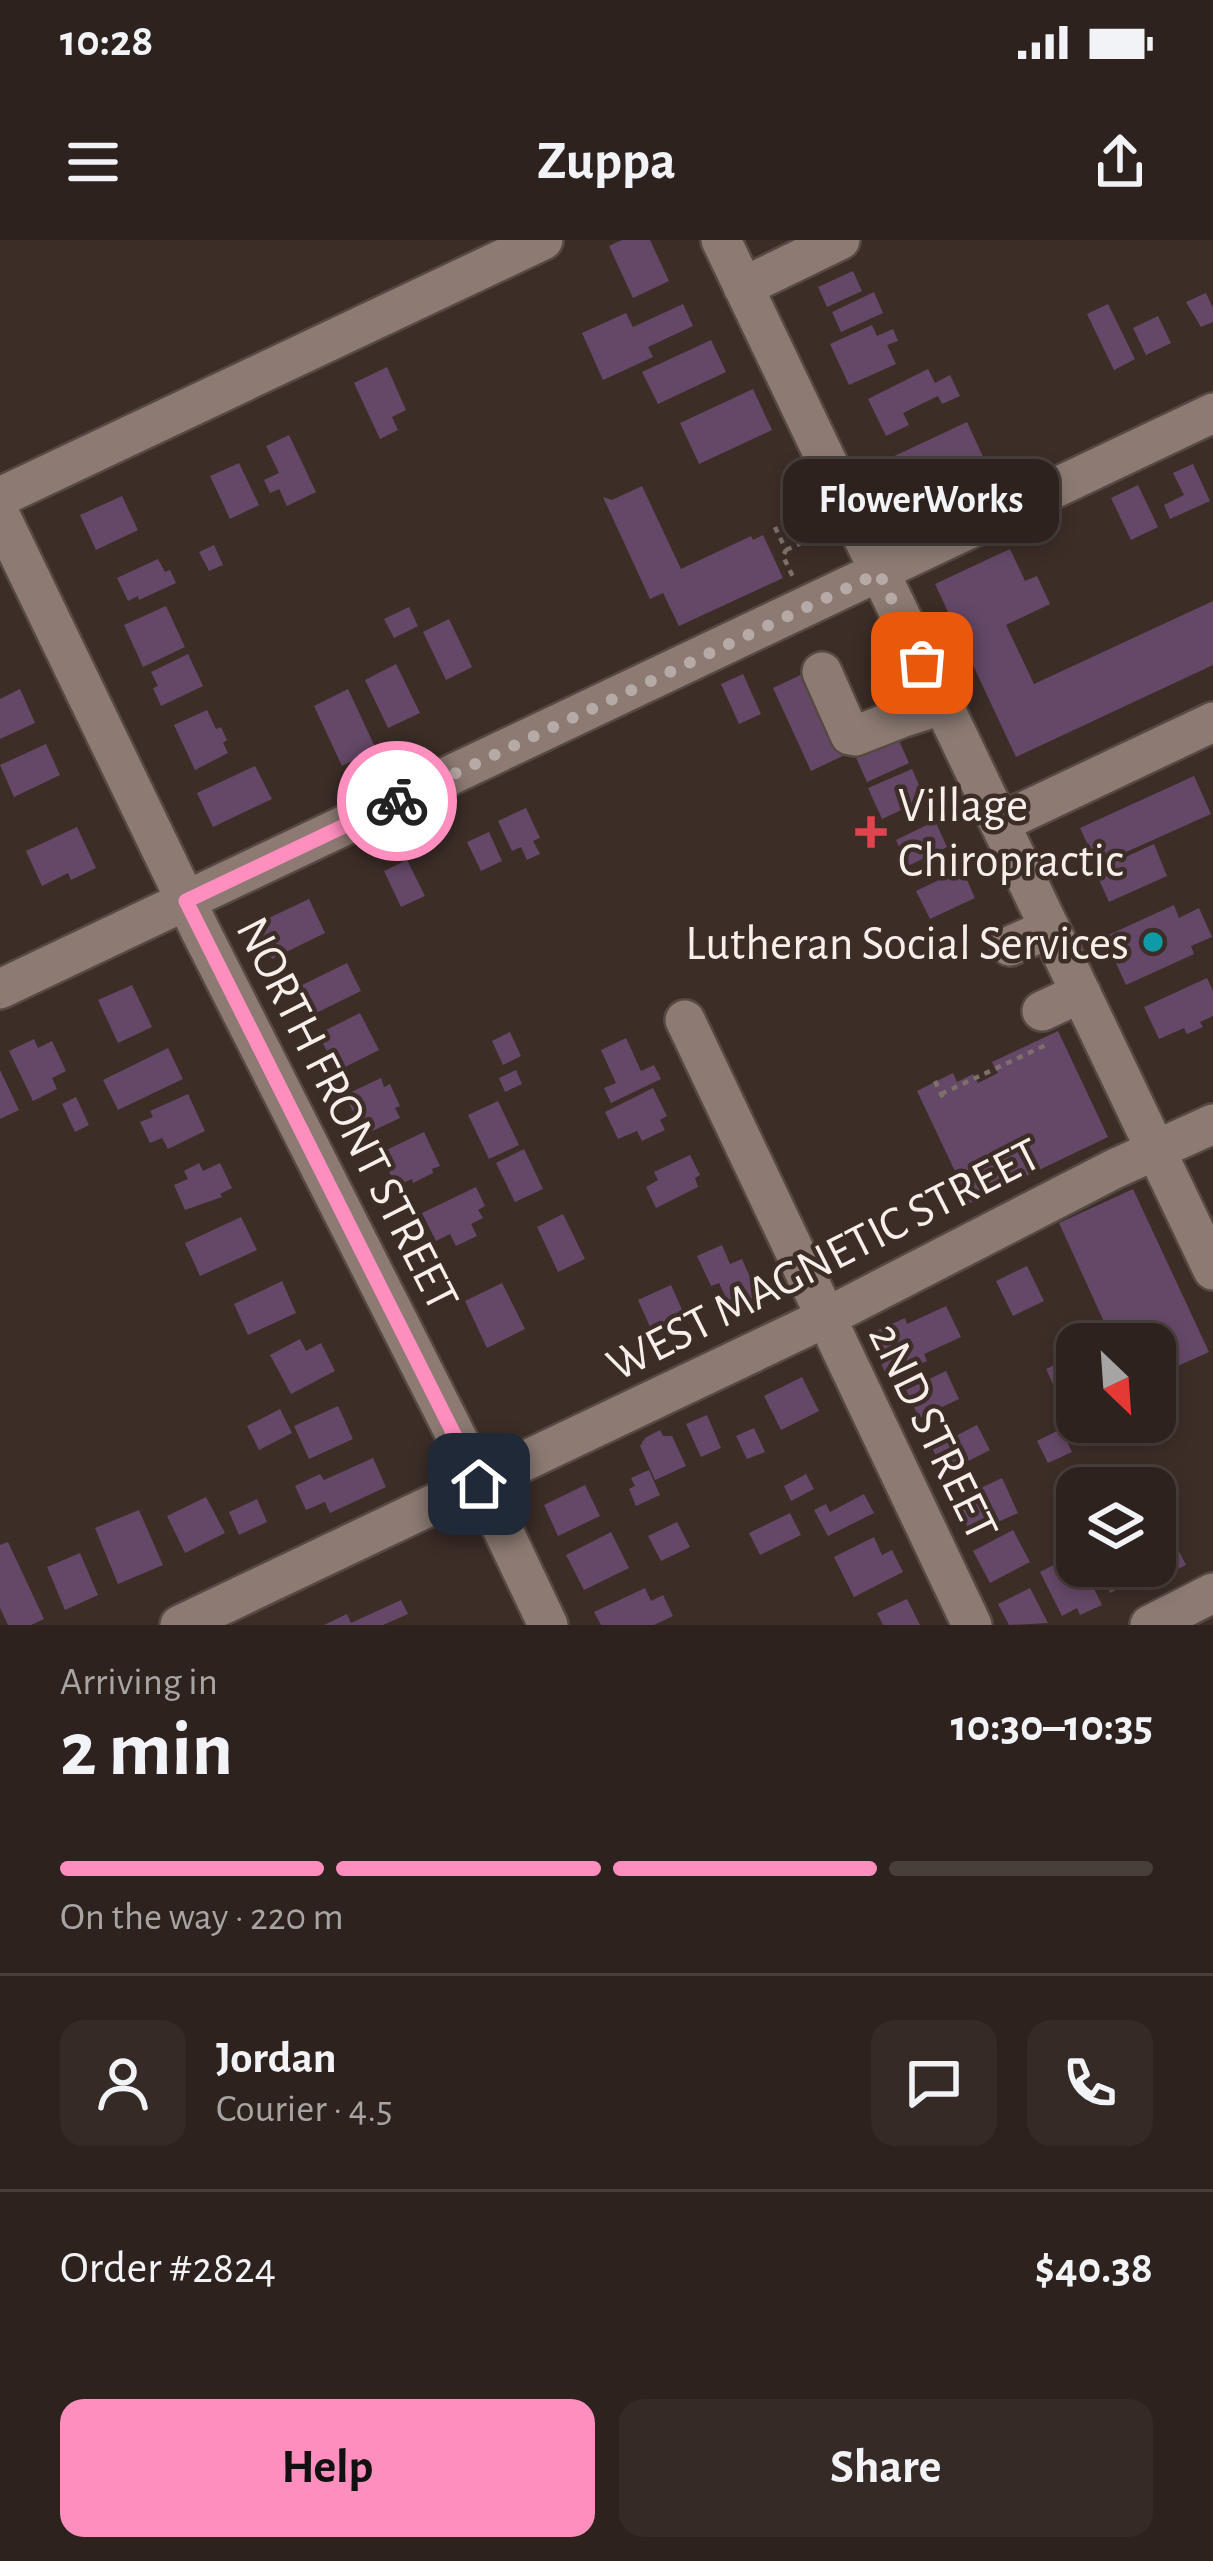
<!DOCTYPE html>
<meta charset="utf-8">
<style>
:root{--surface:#2d221d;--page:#352a26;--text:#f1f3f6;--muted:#a7a4a4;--line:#483f3b;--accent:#fe8ebe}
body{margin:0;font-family:"Alegreya Sans",sans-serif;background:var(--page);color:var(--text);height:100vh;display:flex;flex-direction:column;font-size:45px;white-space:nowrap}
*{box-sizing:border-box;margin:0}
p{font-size:39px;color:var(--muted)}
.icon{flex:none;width:66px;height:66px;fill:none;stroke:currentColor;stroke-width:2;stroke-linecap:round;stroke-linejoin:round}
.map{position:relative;height:1385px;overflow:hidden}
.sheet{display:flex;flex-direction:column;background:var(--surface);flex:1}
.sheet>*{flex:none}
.needle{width:78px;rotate:155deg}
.fabs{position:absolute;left:1056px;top:1083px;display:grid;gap:24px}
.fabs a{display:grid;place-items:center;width:120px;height:120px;border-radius:24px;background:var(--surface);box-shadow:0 6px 18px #0003,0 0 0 3px var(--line);font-size:60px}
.pin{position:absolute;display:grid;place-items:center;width:102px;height:102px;color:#fff;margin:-51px;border-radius:24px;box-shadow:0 6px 18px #0006}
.courier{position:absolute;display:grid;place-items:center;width:120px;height:120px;margin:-60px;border:9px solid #fe8ebe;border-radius:50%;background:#fff;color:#222;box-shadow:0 3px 15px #0007}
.bubble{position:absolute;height:84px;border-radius:24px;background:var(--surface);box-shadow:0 6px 18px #0003,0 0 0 3px var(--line);font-size:39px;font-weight:600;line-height:84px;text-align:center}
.head em{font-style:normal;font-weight:600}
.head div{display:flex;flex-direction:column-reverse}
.head{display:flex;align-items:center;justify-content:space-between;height:204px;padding:0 60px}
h1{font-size:78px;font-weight:600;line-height:90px}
.bar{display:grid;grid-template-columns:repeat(4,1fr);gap:18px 12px;align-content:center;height:144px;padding:0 60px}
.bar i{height:15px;border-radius:9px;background:var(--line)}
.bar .on{background:var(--accent)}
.bar p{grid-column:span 4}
.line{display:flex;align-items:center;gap:30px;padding:0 60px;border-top:3px solid var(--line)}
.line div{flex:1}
.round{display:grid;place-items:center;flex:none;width:126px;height:126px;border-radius:24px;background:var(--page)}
.action{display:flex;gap:24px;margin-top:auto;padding:24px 60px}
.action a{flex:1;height:138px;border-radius:24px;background:var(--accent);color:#111;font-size:48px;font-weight:600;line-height:138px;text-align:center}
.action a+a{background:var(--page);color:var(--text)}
.status{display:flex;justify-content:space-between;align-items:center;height:84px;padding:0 60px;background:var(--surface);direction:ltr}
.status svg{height:33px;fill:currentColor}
header{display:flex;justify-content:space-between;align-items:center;height:156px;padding:0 60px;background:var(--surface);font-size:54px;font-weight:600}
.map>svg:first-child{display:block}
.building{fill:#654868}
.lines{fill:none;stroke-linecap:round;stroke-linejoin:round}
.minor-casing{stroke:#564944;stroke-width:44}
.path{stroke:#7d706a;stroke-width:4.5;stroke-dasharray:6 6;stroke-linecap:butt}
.minor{stroke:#8c7a73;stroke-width:39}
.done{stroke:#b6aaa6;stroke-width:12;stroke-dasharray:0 21.6}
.route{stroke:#fe8ebe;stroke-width:15}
.health-dot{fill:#e0444e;stroke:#3c2d27;stroke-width:4.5}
.culture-dot{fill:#0f9aa8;stroke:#3c2d27;stroke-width:4.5}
.labels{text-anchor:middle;stroke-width:9;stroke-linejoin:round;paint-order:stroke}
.poi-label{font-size:48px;fill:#f8eeea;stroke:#3c2d27;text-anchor:start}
.street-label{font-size:48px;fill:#f8eeea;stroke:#3c2d27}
</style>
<div class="status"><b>10:28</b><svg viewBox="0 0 49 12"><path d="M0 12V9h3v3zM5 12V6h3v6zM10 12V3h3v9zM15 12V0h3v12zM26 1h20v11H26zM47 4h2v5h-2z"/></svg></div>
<header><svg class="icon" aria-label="menu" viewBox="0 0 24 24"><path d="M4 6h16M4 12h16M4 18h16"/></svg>Zuppa<svg class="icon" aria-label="share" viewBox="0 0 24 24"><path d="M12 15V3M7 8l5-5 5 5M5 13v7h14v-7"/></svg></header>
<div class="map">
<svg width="1213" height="1385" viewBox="0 0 1213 1385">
<rect width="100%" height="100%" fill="#3c2d27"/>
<path class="building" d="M622 0H650L669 41 633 58 609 6Z
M853 31 862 51 827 67 818 47Z
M874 52 883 73 841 92 832 72Z
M1206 53 1213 68V82L1201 87 1186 62Z
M683 64 693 86 648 107 653 117 603 140 582 93 626 73 633 87Z
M1108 64 1135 119 1114 130 1087 74Z
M1158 76 1171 103 1146 115 1133 88Z
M872 85 877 96 893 89 898 101 887 105 896 124 849 145 830 104Z
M711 100 726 132 658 164 642 132Z
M387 127 406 170 392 177 398 190 380 199 354 143Z
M928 129 935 143 950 135 960 156 942 164 938 156 903 173 909 185 886 196 868 159Z
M753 149 772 190 699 224 680 183Z
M967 182 992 236 895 280 871 227Z
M289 195 316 252 287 266 279 249 270 253 264 240 279 233 266 206Z
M239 223 259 265 230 279 210 236Z
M1193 224 1210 261 1170 279 1164 265 1184 255 1173 233Z
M1138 245 1158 287 1131 300 1111 258Z
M642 246 681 329 751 296 753 300 763 295 783 338 679 386 663 353 650 359 603 257 612 260Z
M122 256 138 290 96 310 80 275Z
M214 305 223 325 209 331 199 312Z
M1010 309 1025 341 1037 336 1050 364 1006 385 1034 444 1213 361V425L1016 517 935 344Z
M158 319 165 332 170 330 176 343 139 360 138 356 128 361 117 338Z
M166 366 185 407 143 427 124 385Z
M409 367 418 386 394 398 384 379Z
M449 379 472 427 446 440 423 392Z
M188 414 203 446 161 466 153 448 158 446 151 432Z
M396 424 420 473 388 488 365 440Z
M811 430 849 513 811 531 773 448Z
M743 434 761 474 739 484 721 444Z
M20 449 35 483 0 499V459Z
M348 449 376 509 342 526 314 466Z
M207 470 216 489 221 487 227 500 223 503 228 513 195 530 174 485Z
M896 494 909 523 867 542 854 513Z
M46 504 60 535 14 557 0 525Z
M255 526 272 559 213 587 197 553Z
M912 529 925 559 882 579 868 548Z
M1194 536 1211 574 1097 625 1080 588Z
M526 568 540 598 533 601 540 614 527 620 521 607 512 611 498 581Z
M935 581 947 607 908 626 896 600Z
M77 587 96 628 71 640 68 633 42 646 26 611Z
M489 592 502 621 481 631 467 602Z
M1154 604 1167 636 1109 662 1095 631Z
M407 620 425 656 401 667 384 631Z
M962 629 975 658 930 679 916 651Z
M309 659 325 693 272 719 256 684Z
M1174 665 1179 678 1199 668 1212 697 1191 706 1194 714 1126 745 1104 697Z
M347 723 361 751 312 775 298 747Z
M1207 738 1213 751V776L1200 782 1203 787 1187 794 1184 788 1159 799 1144 767Z
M132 745 152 787 118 803 98 760Z
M360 773 379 810 337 831 318 794Z
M1058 791 1108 897 970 963 917 851 953 833 957 842 973 834 978 843 998 833 992 822Z
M510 792 521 816 503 825 492 801Z
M626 798 641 831 654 825 661 839 611 863 604 848 616 843 601 810Z
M34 799 38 808 52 801 66 831 52 838 57 849 33 861 9 811Z
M168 808 183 839 118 870 103 840Z
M0 830 19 870 0 879Z
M516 830 522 844 505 852 499 838Z
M381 838 384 847 390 844 400 866 395 868 400 878 364 895 345 855Z
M653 848 667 876 660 880 665 890 642 901 637 891 618 899 605 872Z
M188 854 205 891 168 909 162 898 150 903 140 882 153 877 150 871Z
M76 857 89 885 75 892 62 864Z
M498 861 519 905 489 919 468 875Z
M424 892 440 926 432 929 433 933 413 943 412 939 396 946 380 913Z
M524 909 543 949 515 962 496 923Z
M690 915 700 935 695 938 698 947 656 968 646 947 658 940 654 932Z
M199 923 203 931 220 923 232 948 220 954 222 957 185 970 174 945 188 939 184 931Z
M476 947 485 966 478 970 483 978 471 984 477 996 456 1006 450 994 436 1001 422 973Z
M1133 949 1209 1112 1155 1136V1104H1084L1080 1095 1105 1084 1059 983Z
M563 974 585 1019 558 1032 537 987Z
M241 977 257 1010 200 1036 185 1003Z
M722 1005 730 1024 742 1019 762 1064 739 1074 733 1060H727L719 1043 711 1046 697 1016Z
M1027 1026 1044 1061 1013 1076 996 1041Z
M282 1041 296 1073 248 1095 234 1064Z
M502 1043 525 1089 487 1108 465 1061Z
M671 1045 684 1074 651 1089 638 1060Z
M946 1066 961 1097 924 1114 927 1121 888 1139 872 1103 879 1099 876 1091 905 1078 907 1084Z
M300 1099 306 1111 321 1103 335 1131 291 1154 270 1115Z
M1071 1117 1077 1131V1173L1068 1177 1046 1129Z
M946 1131 959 1159 919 1178 906 1150Z
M802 1137 819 1171 781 1190 764 1156Z
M338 1166 353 1199 309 1219 294 1186Z
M280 1169 292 1193 259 1210 247 1186Z
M707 1175 721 1208 701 1217 686 1184Z
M977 1185 990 1210 945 1233 932 1208Z
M754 1188 765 1212 747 1219 736 1196Z
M1061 1189 1072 1212 1048 1223 1037 1201Z
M660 1190 663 1196H672L686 1226 655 1240 640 1206 645 1198Z
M373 1218 386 1247 330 1273 325 1262 306 1270 295 1246 320 1234 324 1240Z
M649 1230 660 1255 636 1266 629 1249 635 1246 631 1238Z
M806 1234 814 1249 791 1261 784 1246Z
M1002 1238 1018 1273 971 1294 955 1260Z
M585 1245 600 1276 558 1296 544 1265Z
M864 1254 874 1273 828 1296 814 1270 826 1264 830 1272Z
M206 1257 225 1293 185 1313 167 1276Z
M257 1259 267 1282 239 1295 229 1272Z
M139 1270 163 1325 118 1344 95 1288Z
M790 1273 801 1295 760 1315 749 1293Z
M677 1282 690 1307 661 1321 648 1296Z
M1166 1286 1186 1325 1160 1338 1156 1330 1147 1335 1142 1326H1155V1292Z
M1013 1290 1030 1322 990 1343 973 1311Z
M611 1292 629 1328 584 1350 566 1315Z
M874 1297 882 1315 892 1310 903 1332 854 1357 834 1317Z
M8 1302 44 1379 31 1385H8L0 1368V1305Z
M80 1313 98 1355 65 1370 47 1327Z
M1077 1313V1326H1083L1102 1365 1080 1375 1077 1368 1062 1376 1040 1332Z
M1096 1326H1132L1138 1339 1110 1353Z
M645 1348 651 1361 663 1355 673 1376 654 1385H601L594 1372Z
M1030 1348 1048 1383 1009 1385 998 1364Z
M907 1359 920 1385H883L877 1373Z
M401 1360 408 1374 383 1385H324L347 1374 351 1383Z"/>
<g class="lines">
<g class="minor-casing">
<path id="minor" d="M721 0 1213 1030
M743 47 840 0
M0 257 543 0
M0 275 200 690 491 1265 548 1385
M822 432 850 495 855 496 901 478 942 465
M1000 583 1213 482
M1010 706 1050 688
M0 749 1213 173
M1042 771 1081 753
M685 780 972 1385
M180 1385 825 1078 1114 929 1213 884
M1150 1385 1213 1353"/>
</g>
<path class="path" d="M775 287 786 310 783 316 793 337
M786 310 823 293
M935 841 943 858
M941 854 1048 804"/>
<use href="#minor" class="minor"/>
</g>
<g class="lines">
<path class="done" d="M397 561 879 333 922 423"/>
<path class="route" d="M397 561 186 661 479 1244"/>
</g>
<path class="health-dot" d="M865 574h12v12h12v12h-12v12h-12v-12h-12v-12h12z"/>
<circle class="culture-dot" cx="1153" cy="702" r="12"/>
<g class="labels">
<g class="poi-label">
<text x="898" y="581">Village<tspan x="898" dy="55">Chiropractic</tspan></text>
<text x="1129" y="719" text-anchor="end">Lutheran Social Services</text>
</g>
<g class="street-label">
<text transform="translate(349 873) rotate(63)" y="17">NORTH FRONT STREET</text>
<text transform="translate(823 1018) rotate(-27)" y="17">WEST MAGNETIC STREET</text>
<text transform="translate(935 1191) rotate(64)" y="17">2ND STREET</text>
</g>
</g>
</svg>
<div class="fabs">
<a><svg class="needle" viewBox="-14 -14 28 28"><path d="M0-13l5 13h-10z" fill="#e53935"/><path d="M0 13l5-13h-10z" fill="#a7a4a4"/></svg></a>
<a><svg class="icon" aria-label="layers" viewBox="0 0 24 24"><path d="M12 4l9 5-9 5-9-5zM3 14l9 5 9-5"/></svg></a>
</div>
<div class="pin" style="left:922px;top:423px;background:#ea580c"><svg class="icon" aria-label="bag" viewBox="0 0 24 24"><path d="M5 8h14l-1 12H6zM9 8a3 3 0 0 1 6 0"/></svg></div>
<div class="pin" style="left:479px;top:1244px;background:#1f2937"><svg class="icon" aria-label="home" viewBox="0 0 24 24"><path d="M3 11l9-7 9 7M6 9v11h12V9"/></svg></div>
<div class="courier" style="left:397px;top:561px"><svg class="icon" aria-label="bike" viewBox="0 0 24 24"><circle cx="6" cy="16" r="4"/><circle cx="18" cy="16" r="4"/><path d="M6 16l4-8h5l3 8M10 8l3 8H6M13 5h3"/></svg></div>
<div class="bubble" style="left:783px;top:219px;width:276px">FlowerWorks</div>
</div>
<section class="sheet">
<div class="head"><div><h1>2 min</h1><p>Arriving in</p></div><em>10:30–10:35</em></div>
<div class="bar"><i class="on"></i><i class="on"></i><i class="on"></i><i></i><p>On the way · 220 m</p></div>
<div class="line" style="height:216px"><a class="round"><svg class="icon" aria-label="person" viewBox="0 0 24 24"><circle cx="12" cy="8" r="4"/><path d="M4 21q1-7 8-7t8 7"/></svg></a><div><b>Jordan</b><p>Courier · 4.5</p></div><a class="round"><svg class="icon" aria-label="chat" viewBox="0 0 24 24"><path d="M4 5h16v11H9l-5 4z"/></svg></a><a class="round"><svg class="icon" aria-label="phone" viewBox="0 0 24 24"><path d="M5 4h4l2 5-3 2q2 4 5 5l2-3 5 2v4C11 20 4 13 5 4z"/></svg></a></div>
<div class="line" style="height:156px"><div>Order #2824</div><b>$40.38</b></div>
<div class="action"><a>Help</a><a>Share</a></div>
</section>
